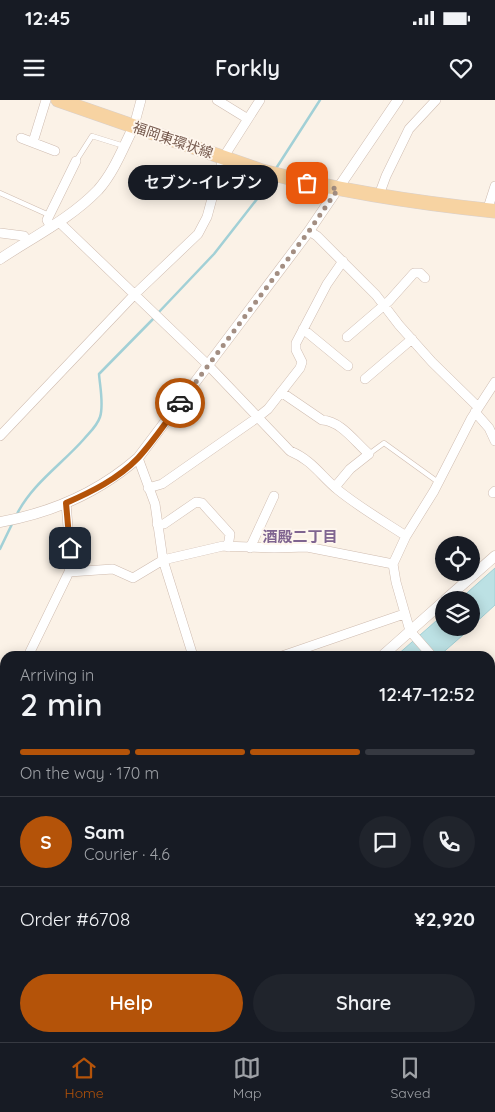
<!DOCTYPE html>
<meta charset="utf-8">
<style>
:root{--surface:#171b24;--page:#20242c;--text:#f1f3f6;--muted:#9ea1a6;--line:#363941;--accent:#b45309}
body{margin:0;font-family:Quicksand,"Noto Sans JP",sans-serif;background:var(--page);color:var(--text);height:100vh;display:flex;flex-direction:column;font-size:19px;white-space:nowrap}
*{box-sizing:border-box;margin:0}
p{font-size:16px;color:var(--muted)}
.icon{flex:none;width:28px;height:28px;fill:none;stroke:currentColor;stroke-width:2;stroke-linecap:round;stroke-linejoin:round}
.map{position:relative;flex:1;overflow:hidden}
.details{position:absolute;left:0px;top:551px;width:495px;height:391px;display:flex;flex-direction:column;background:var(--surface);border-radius:15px 15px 0 0;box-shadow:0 2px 12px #0003}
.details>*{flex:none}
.buttons{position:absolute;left:435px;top:436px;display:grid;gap:10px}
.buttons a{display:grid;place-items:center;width:45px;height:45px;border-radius:50%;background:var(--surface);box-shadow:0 2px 12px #0003;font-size:25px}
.pin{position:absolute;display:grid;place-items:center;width:42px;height:42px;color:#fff;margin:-21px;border-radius:10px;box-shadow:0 2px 8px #0006}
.courier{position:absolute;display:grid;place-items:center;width:50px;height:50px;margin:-25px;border:4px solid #b45309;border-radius:50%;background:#fff;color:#222;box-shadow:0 1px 6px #0007}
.bubble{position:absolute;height:35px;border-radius:18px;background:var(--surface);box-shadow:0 2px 12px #0003;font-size:16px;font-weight:600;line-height:35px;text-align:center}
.summary em{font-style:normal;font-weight:600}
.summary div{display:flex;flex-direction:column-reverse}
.summary{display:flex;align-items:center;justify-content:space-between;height:85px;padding:0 20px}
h1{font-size:32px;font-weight:600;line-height:38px}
.bar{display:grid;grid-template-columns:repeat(4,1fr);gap:8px 5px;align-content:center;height:60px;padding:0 20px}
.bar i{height:6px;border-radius:4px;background:var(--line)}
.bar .selected{background:var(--accent)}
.bar p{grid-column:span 4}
.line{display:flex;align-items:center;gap:12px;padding:0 20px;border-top:1px solid var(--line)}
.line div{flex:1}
.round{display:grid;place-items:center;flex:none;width:52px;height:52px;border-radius:26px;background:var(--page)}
.primary-button{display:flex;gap:10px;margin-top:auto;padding:10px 20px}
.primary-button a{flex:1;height:58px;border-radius:30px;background:var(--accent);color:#fff;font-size:20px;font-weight:600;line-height:58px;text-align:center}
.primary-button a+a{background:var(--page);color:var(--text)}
.status{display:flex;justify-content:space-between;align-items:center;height:35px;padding:0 25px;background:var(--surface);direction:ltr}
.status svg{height:14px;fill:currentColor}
header{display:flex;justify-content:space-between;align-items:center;height:65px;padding:0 20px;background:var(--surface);font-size:22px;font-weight:600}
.tab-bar{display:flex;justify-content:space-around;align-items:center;height:70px;border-top:1px solid var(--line);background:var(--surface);font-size:14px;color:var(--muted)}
.tab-bar a{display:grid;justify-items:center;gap:2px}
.tab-bar .selected{color:var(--accent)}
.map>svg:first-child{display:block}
.water{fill:#bce1e4;stroke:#a2d0d6}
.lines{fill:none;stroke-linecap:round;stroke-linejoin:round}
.stream{stroke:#a2d0d6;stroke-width:2.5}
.service-casing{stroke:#cfbcb0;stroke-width:5.5}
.minor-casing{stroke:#cfbcb0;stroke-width:10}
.tertiary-casing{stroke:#cfbcb0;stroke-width:11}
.primary-casing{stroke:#d8d0cd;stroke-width:15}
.service{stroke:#fff;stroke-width:4.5}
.minor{stroke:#fff;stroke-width:9}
.tertiary{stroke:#fff;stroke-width:10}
.primary{stroke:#f7d3a2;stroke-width:14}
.done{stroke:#a38e82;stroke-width:5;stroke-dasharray:0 9}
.route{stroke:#b45309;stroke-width:6}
.labels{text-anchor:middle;stroke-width:4;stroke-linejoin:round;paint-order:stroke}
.street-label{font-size:14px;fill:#74584c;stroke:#fef6ed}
.neighbourhood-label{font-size:15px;font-weight:bold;fill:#7f6490;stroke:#fef6ed}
</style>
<div class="status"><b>12:45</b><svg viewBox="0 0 49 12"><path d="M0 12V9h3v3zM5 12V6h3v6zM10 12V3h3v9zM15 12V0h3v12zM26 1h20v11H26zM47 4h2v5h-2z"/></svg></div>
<header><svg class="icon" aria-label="menu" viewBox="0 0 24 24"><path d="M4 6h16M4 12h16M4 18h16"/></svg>Forkly<svg class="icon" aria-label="heart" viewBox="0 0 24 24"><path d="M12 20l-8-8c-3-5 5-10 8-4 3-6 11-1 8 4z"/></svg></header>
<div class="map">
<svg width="495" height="942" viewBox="0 0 495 942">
<rect width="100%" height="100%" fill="#fbf2e7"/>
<path class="water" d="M495 468V505L471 527V500H459Z
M444 514V528H471L439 556H396Z"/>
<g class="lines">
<path class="stream" d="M275 70 320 0
M158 213 214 154 268 85 271 77
M17 414C32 384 62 364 84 339 90 332 97 326 100 317 104 305 100 287 99 274L155 217
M0 449 13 422"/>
<g class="service-casing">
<path id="service" d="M76 61 92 36 124 46
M0 93 49 115
M369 354 384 343 438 382
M490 910 495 909
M67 938 69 942
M371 938 372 942 389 938"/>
</g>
<g class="minor-casing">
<path id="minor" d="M217 0 248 19
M134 26 141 0
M21 38 55 51
M33 42 46 0
M379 95 386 76 409 29 436 0
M487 111 495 86
M59 122 208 265 290 351C312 360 321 376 338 390 359 407 383 421 406 436
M51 127 47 120 76 61
M309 131 317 136 376 195 399 225 432 262 478 307
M0 133 24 136 28 141
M303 229 348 266
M347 237 389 201 414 173H420L425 178
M365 279 412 239
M281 292 322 320C341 321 355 342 369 354L350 369 335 387
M475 312 489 328 495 341
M0 336 134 195 198 134 207 117 223 58 260 0
M138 358 155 404 163 460 193 556
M148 388 162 384 258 317 268 309 300 268 302 262 296 250V243L327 184 343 161
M493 393 495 391
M157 424H164L196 402 202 403 230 434 228 447
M250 448 274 396
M69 472 113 469 133 478 163 460 223 446 274 448 307 447 393 464
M28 556 69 472 71 463 66 403
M282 556 404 514
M432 556 410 531 396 482 393 464 406 436 434 391 471 319 495 282
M490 589 495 591
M0 615 5 604
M0 653 5 651
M490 694 495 706
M0 729 5 743
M0 916H5"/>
</g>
<g class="tertiary-casing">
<path id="tertiary" d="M0 159C33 137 70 119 98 90 114 72 123 48 134 26
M0 422C51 413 99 392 138 358L309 131 398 0
M445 500 495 456
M382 556 444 501
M0 776 5 774"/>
</g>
<g class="primary-casing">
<path id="primary" d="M58 0 262 71C338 91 417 103 495 111
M490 819 495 815
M267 942 282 938"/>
</g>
<use href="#service" class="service"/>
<use href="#minor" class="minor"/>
<use href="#tertiary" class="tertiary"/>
<use href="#primary" class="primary"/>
</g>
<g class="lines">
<path class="done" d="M180 303 309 131 338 89 307 83"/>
<path class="route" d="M70 448 66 403C91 392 118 379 138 358 153 342 167 321 180 303"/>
</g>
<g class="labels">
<g class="street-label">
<text transform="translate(173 40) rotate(19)" y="5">福岡東環状線</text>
</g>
<g class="neighbourhood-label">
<text x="300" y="442">酒殿二丁目</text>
</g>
</g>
</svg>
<div class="buttons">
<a><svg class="icon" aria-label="locate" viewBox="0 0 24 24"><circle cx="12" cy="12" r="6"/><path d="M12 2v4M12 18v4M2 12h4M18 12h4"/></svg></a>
<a><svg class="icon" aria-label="layers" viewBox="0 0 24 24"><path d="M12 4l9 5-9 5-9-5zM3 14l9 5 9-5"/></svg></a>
</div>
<div class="pin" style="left:307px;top:83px;background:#ea580c"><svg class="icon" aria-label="bag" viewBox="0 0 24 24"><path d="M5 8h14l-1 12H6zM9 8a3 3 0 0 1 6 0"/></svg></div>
<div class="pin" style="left:70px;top:448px;background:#1f2937"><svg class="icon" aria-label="home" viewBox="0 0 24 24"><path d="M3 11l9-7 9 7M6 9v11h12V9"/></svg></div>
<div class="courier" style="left:180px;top:303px"><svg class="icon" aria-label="car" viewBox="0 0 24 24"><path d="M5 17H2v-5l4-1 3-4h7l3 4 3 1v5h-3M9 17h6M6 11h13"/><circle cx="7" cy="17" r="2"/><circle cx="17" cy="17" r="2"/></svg></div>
<div class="bubble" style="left:128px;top:65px;width:150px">セブン-イレブン</div>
<section class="details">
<div class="summary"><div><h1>2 min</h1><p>Arriving in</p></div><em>12:47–12:52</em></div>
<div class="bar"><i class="selected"></i><i class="selected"></i><i class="selected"></i><i></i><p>On the way · 170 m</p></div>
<div class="line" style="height:90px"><b class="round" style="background:var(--accent);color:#fff">S</b><div><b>Sam</b><p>Courier · 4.6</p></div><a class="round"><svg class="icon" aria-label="chat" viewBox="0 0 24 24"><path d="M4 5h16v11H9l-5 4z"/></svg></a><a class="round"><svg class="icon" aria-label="phone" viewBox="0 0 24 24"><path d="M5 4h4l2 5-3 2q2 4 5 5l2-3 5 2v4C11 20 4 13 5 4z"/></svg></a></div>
<div class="line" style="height:65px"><div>Order #6708</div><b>¥2,920</b></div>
<div class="primary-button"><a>Help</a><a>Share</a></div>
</section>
</div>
<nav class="tab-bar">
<a class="selected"><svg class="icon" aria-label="home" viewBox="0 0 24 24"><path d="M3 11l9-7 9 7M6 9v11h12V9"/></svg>Home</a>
<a><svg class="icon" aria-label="map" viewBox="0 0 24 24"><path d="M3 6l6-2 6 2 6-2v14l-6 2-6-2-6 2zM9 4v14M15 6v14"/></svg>Map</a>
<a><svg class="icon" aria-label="saved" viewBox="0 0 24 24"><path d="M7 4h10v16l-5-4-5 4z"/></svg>Saved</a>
</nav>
